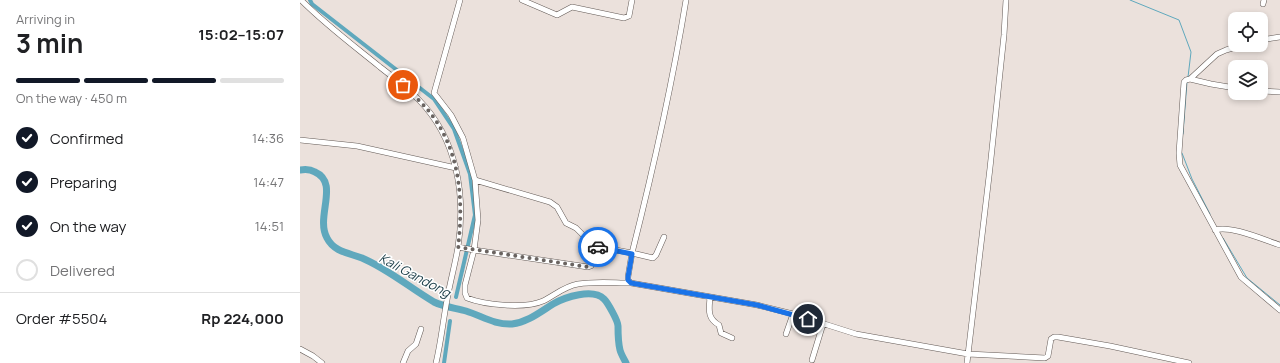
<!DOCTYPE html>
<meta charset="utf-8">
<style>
:root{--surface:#fff;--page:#f6f6f6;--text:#202124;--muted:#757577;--line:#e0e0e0;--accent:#111827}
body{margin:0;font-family:Manrope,sans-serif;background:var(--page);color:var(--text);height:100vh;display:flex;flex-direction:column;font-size:15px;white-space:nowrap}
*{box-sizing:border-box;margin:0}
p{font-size:13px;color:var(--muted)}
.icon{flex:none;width:22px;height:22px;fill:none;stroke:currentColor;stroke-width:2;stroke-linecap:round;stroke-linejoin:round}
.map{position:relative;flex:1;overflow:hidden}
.drawer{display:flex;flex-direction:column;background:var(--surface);width:300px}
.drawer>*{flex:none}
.tools{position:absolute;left:928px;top:12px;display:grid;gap:8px}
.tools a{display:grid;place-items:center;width:40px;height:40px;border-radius:8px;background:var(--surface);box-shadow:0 2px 6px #0003;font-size:20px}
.pin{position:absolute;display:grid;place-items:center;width:34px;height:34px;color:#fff;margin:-17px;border:2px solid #fff;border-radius:50%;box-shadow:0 1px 4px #0007}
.courier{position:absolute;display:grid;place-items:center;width:40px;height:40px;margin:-20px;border:3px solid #1a73e8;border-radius:50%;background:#fff;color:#222;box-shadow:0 1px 5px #0007}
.overview em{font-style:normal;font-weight:700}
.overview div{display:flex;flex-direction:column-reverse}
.overview{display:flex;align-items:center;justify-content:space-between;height:68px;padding:0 16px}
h1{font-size:26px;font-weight:700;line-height:30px}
.bar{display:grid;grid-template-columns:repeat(4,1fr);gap:6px 4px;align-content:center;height:48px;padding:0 16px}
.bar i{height:5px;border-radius:3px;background:var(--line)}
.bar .active{background:var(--accent)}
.bar p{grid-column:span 4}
.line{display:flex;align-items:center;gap:10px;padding:0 16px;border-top:1px solid var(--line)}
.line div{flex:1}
ol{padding:0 16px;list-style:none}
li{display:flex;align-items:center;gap:12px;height:44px}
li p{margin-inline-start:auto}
li .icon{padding:4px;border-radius:50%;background:var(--accent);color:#fff;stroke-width:4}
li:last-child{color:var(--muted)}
li i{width:22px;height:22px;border:2px solid var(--line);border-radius:50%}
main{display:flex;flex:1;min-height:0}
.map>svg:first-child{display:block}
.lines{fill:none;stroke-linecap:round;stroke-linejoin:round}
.stream{stroke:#5fa8bd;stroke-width:1}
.canal{stroke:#5fa8bd;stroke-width:4}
.river{stroke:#5fa8bd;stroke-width:7}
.minor-casing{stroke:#635a56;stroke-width:6}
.minor{stroke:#fff;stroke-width:5}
.done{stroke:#6a6461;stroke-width:4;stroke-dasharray:0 7.2}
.route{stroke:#1a73e8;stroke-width:5}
.labels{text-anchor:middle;stroke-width:3;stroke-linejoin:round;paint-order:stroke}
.water-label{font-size:13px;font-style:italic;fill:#1a3c46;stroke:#fff}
</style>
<main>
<section class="drawer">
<div class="overview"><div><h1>3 min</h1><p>Arriving in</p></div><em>15:02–15:07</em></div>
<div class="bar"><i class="active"></i><i class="active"></i><i class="active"></i><i></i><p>On the way · 450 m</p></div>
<ol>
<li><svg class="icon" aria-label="check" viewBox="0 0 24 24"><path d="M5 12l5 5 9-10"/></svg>Confirmed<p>14:36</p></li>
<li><svg class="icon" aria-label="check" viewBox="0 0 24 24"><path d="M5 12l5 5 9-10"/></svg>Preparing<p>14:47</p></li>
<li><svg class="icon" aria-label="check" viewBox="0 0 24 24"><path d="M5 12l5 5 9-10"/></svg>On the way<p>14:51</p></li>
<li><i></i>Delivered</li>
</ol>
<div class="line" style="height:52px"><div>Order #5504</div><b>Rp 224,000</b></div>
</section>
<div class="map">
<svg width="980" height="363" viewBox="0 0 980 363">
<rect width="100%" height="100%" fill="#ebe1dc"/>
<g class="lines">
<path class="stream" d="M830 0 879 20 891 52 888 77
M883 134 887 82
M882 153 892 179 910 214
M923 238 947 278 980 305"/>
<path class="canal" d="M10 0 12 4 134 99 154 129 170 174 175 215 156 297
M144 363 150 321"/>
<path class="river" d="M0 170C5 169 10 169 15 172 40 183 15 217 27 238 34 252 49 253 62 258 88 269 110 288 134 302 144 307 156 308 166 311 182 316 195 325 212 324 228 322 240 312 253 304 265 297 293 288 304 299 308 303 318 321 318 326 318 333 318 342 320 350 321 354 324 359 326 363"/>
<g class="minor-casing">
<path id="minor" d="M1 0C26 25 53 45 80 67 93 77 107 88 119 100 157 139 166 195 158 247 155 265 150 282 147 300 143 321 141 342 136 363
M222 0 257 15 272 7 324 18 329 16 332 0
M963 4 964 0
M961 40 980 37
M943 45 926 50 917 54 890 79 886 80 884 82 879 153 880 165 941 277 980 310
M890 79 911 84 935 88
M961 91 980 92
M0 140 57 146 156 168
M175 180 250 202 257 207 266 223 276 228 286 238 299 247
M915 230C931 225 964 240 980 245
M364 237 356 255 353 258 332 253C353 170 372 85 386 0
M158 247 174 250 178 220 175 180 163 138 151 115 134 93 160 0
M331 283C314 283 295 281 278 284 265 286 255 295 243 301 225 309 185 305 167 298L165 293V285L174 250 288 267 291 266 295 249 299 247 332 253 328 277V280L331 283 457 305 493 314 556 334 668 354 745 358 748 356 751 339 754 337H758L810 346 889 363
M410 297C409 310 407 318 419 325L421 333 432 338
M486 334 493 314
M0 349 13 356 22 363
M512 360 523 324
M103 363 108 351 116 344 121 329
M667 363 690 168 704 35 706 0"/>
</g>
<use href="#minor" class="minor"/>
</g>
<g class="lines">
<path class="done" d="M103 85C117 98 132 112 141 129 161 164 163 207 158 247L288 267 291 266 295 249 298 247"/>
<path class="route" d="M298 247 332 254 328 277V280L331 283 457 305 508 319"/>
</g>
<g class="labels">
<g class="water-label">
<text transform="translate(115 275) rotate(28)" y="5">Kali Gandong</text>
</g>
</g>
</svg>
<div class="tools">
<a><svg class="icon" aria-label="locate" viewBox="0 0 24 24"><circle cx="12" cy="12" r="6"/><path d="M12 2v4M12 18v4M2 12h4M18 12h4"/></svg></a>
<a><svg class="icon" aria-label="layers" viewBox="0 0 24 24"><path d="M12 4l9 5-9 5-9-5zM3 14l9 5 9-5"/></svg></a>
</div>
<div class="pin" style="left:103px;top:85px;background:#ea580c"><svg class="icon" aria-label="bag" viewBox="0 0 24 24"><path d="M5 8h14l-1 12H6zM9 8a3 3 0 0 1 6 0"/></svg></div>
<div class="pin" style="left:508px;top:319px;background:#1f2937"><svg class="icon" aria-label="home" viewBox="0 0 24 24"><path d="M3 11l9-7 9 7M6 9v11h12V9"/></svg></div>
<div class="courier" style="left:298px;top:247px"><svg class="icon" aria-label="car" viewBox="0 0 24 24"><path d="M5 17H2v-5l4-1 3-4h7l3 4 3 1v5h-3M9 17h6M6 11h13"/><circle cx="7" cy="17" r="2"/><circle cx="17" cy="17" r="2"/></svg></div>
</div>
</main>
